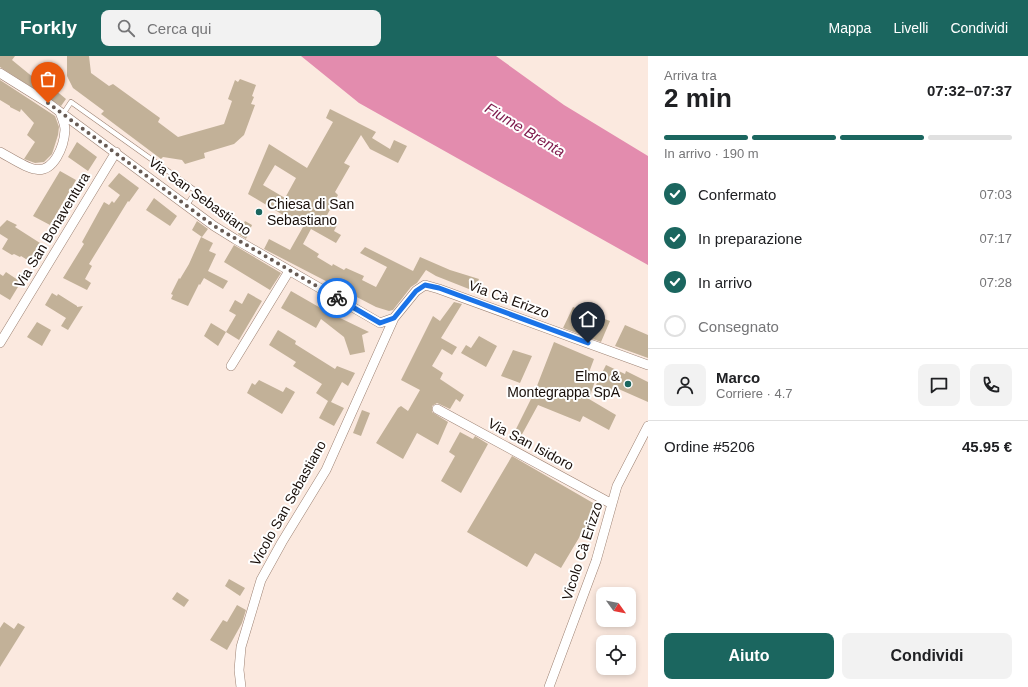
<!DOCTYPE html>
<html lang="it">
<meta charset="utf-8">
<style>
:root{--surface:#fff;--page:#f2f2f2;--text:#202124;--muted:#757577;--line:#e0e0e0;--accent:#1b665f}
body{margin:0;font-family:Helvetica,sans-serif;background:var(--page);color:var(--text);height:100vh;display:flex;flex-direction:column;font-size:15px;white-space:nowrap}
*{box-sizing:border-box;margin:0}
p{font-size:13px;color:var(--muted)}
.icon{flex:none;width:22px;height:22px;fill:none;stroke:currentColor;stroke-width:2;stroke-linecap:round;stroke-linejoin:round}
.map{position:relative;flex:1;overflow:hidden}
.details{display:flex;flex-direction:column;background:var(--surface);width:380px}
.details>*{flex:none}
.needle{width:26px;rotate:123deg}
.buttons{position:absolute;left:596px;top:531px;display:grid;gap:8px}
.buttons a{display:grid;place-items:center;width:40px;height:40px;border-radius:8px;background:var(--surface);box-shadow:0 2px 6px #0003;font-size:20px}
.pin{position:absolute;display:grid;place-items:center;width:34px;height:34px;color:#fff;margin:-41px -17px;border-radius:50% 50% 50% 0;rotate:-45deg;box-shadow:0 0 4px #0007}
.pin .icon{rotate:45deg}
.courier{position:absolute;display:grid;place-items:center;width:40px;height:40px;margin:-20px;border:3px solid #1a73e8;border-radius:50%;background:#fff;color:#222;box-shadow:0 1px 5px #0007}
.summary em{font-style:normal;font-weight:600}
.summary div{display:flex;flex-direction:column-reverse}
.summary{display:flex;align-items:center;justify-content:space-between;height:68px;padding:0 16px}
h1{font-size:26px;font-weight:600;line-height:30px}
.bar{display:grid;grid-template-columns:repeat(4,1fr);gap:6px 4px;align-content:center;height:48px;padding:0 16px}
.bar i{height:5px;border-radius:3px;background:var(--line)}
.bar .on{background:var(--accent)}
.bar p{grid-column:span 4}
.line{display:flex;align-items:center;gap:10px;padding:0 16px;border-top:1px solid var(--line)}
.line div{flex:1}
.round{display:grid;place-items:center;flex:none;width:42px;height:42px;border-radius:8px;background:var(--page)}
ol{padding:0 16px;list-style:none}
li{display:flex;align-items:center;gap:12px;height:44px}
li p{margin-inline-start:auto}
li .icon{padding:4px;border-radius:50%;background:var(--accent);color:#fff;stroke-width:4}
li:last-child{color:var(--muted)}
li i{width:22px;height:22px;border:2px solid var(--line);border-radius:50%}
.primary-button{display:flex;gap:8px;margin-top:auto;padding:8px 16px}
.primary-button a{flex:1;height:46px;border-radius:8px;background:var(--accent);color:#fff;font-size:16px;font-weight:600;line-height:46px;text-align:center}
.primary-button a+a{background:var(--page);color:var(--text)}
header{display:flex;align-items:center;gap:24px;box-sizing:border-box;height:56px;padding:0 20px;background:var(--accent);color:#fff}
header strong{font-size:19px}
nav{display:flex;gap:22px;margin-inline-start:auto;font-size:14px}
.search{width:280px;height:36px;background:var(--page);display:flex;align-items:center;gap:10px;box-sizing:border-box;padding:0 14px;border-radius:8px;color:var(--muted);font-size:15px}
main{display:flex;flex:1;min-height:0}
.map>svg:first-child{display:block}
.water{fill:#e38cae}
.building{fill:#c2b198;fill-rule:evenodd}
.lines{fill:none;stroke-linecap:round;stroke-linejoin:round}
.lane-casing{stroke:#9d8273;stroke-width:5.5}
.street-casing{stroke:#9d8273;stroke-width:10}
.lane{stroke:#fff;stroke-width:4.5}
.street{stroke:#fff;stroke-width:9}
.done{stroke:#675b54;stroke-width:4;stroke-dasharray:0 7.2}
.route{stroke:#1a73e8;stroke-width:5}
.poi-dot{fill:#1b665f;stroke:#fff;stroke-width:1.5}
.labels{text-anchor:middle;stroke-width:4;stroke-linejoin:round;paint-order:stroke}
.street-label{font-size:14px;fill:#180e09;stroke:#fff}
.poi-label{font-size:14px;fill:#180e09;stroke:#fff;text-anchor:start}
.water-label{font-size:15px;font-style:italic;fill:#7e194b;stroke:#fff}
</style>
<header>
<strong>Forkly</strong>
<div class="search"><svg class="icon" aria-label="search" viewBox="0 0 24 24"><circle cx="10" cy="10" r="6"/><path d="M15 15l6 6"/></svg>Cerca qui</div>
<nav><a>Mappa</a><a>Livelli</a><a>Condividi</a></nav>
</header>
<main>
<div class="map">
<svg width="648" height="631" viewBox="0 0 648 631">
<rect width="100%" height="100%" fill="#fbe9df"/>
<path class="water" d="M301 0H496L564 49 648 100V209L359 47Z"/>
<path class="building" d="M0 0H15L12 4 34 22 41 13 53 23 48 28 66 43 61 50 0 11Z
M67 0H89L91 17 109 30 113 28 160 62 158 66 178 81 224 68 232 45 228 43 235 24 238 26 240 23 256 29 252 40 254 41 251 48 255 49 244 79 234 88 204 97 205 102 185 108 182 104 163 101 161 103 101 58 104 55 73 32 67 20Z
M0 24 55 60 59 71 58 79 52 98 44 106 35 107 24 103 35 86 27 79 34 67 21 53 20 56 10 51V50L0 44Z
M330 53 376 76 372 82 390 93 394 84 407 90 398 107 370 93 361 79 344 107 350 110 335 136 338 139 326 161 338 167 334 175 341 179 336 187 311 173 303 188 319 198 317 201 332 210 333 208 344 214 346 212 364 220 362 224 376 231 387 211 360 197 365 191 413 215 420 201 450 214 479 223 474 235 436 220 426 214 417 227 411 231 393 254 389 255 376 251 264 193 269 183 290 194 303 171 248 138 269 88 307 112 333 66 326 62ZM275 109 296 122 285 142 263 129Z
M77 86 97 101 88 115 68 101Z
M60 115 76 124 50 169 33 160Z
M119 117 139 132 129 146 128 145 89 208 92 210 85 223 91 227 87 234 63 222 84 188 82 186 104 146 109 149 112 145 114 147 120 139 108 130Z
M154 142 177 160 170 170 146 154Z
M7 164 17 169 15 171 40 187 29 205 21 200 20 201 14 198 12 199 2 193 8 183 0 178V171Z
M197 165 208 173 202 181 192 174Z
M245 165 252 169 246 183 238 178Z
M201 181 213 187 209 195 216 198 208 215 228 225 223 233 204 222 200 229 199 228 188 250 171 243 173 239 171 238 179 222 180 223 189 208Z
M234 189 281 217 270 234 224 206Z
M6 216 21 226 10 244 0 238V218L3 220Z
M291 235 338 262V261L369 276 362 279 365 296 350 299 344 281 321 263 316 272 281 252Z
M52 237 57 240 58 238 77 250V251L83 250 68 274 61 270 66 262 45 249Z
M248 237 262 245 239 284 226 276 236 259 229 255 235 244 242 248Z
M454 246 462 248 441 282 457 291 452 299 442 293 432 310 443 317 440 323 464 339 460 346 456 343 450 353 437 347 432 350V356L448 366 438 389 417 377 403 403 376 387 398 352 401 350 408 355 420 334 401 324 433 260 440 265Z
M573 251 610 265 601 286 563 272Z
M37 266 51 274 42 290 27 281Z
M211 267 226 276 218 290 204 280Z
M625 269 648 279V302L615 290Z
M278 274 296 285 295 288 335 313 337 310 355 317 348 330 342 326 331 346 344 352 334 370 319 362 328 345 316 337 322 328 293 310 296 306 269 289Z
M479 280 497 290 486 311 461 297 466 289 471 292Z
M554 286 594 303 588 319 596 322 589 343 616 359 609 374 583 360 580 366 538 349 520 382 513 379 535 335Z
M513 294 532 300 520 327 501 320Z
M606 309 625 318 626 315 648 326V346L614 331 612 335 596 329Z
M259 324 283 336 286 331 295 336 282 358 247 337 252 327 255 329Z
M362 354 370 357 361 380 353 377Z
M460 376 473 383 475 380 488 388 461 437 441 425 455 400 449 396Z
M512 400 600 451 594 461 592 460 561 512 535 497 527 511 467 476Z
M229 523 245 532 240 540 225 530Z
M177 536 189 544 184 551 172 543Z
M237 549 246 554 242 567 227 594 210 584 223 564 227 566Z
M4 566 14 573 18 567 25 571 0 611V572Z"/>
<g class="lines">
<g class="lane-casing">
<path id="lane" d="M63 58 71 46 196 135 187 149"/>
</g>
<g class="street-casing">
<path id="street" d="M0 17 48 47 214 170 235 183 380 267 394 262
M0 96C8 100 26 112 34 113 54 118 64 90 65 74 65 68 62 62 60 56
M0 287 116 96
M231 310 289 215
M437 353 612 448
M241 631 239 614 241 591 261 524 282 486 326 414 394 262 416 235 425 229 439 233 648 309
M549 631 596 505 617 430 648 370"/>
</g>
<use href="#lane" class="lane"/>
<use href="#street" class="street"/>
</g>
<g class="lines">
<path class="done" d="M48 47 214 170 337 242"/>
<path class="route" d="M337 242 380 267 394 262 416 235 425 229 439 232 588 287"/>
</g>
<g class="poi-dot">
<circle cx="259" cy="156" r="4"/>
<circle cx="628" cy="328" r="4"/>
</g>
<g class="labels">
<g class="street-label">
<text transform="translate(200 140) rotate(36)" y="5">Via San Sebastiano</text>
<text transform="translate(52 174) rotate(-59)" y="5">Via San Bonaventura</text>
<text transform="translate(509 243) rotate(20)" y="5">Via Cà Erizzo</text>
<text transform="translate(531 388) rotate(28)" y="5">Via San Isidoro</text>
<text transform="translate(288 447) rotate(-61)" y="5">Vicolo San Sebastiano</text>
<text transform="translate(582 495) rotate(-72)" y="5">Vicolo Cà Erizzo</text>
</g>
<g class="poi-label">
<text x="267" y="153">Chiesa di San<tspan x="267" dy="16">Sebastiano</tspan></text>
<text x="620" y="325" text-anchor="end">Elmo &amp;<tspan x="620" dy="16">Montegrappa SpA</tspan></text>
</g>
<g class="water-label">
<text transform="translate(525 74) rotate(31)" y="5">Fiume Brenta</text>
</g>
</g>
</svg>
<div class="buttons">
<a><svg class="needle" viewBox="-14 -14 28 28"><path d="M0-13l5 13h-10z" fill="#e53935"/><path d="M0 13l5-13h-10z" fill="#757577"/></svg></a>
<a><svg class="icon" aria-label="locate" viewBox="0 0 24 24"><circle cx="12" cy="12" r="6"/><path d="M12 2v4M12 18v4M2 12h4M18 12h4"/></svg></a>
</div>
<div class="pin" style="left:48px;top:47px;background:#ea580c"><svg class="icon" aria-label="bag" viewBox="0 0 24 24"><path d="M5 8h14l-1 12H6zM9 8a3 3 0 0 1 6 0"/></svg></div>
<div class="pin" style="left:588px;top:287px;background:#1f2937"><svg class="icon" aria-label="home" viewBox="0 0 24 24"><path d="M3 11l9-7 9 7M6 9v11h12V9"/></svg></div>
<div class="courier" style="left:337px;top:242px"><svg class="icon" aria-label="bike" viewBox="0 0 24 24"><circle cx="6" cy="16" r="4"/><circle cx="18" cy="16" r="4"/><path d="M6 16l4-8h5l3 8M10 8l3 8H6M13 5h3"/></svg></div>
</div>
<section class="details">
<div class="summary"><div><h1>2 min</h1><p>Arriva tra</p></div><em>07:32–07:37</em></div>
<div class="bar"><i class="on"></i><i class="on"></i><i class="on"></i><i></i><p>In arrivo · 190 m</p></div>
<ol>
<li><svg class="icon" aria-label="check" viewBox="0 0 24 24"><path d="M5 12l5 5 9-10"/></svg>Confermato<p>07:03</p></li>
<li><svg class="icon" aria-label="check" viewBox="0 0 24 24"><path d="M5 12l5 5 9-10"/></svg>In preparazione<p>07:17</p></li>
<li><svg class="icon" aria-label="check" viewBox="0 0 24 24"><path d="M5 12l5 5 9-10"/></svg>In arrivo<p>07:28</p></li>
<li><i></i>Consegnato</li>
</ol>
<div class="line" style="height:72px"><a class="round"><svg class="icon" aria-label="person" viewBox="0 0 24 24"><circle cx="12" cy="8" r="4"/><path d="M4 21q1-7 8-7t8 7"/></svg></a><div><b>Marco</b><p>Corriere · 4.7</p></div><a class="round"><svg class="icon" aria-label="chat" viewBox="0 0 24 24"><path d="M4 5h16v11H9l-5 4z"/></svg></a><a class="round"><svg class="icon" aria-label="phone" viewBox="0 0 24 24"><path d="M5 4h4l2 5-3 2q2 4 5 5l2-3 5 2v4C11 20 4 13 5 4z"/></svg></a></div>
<div class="line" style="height:52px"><div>Ordine #5206</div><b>45.95 €</b></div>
<div class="primary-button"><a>Aiuto</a><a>Condividi</a></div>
</section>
</main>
